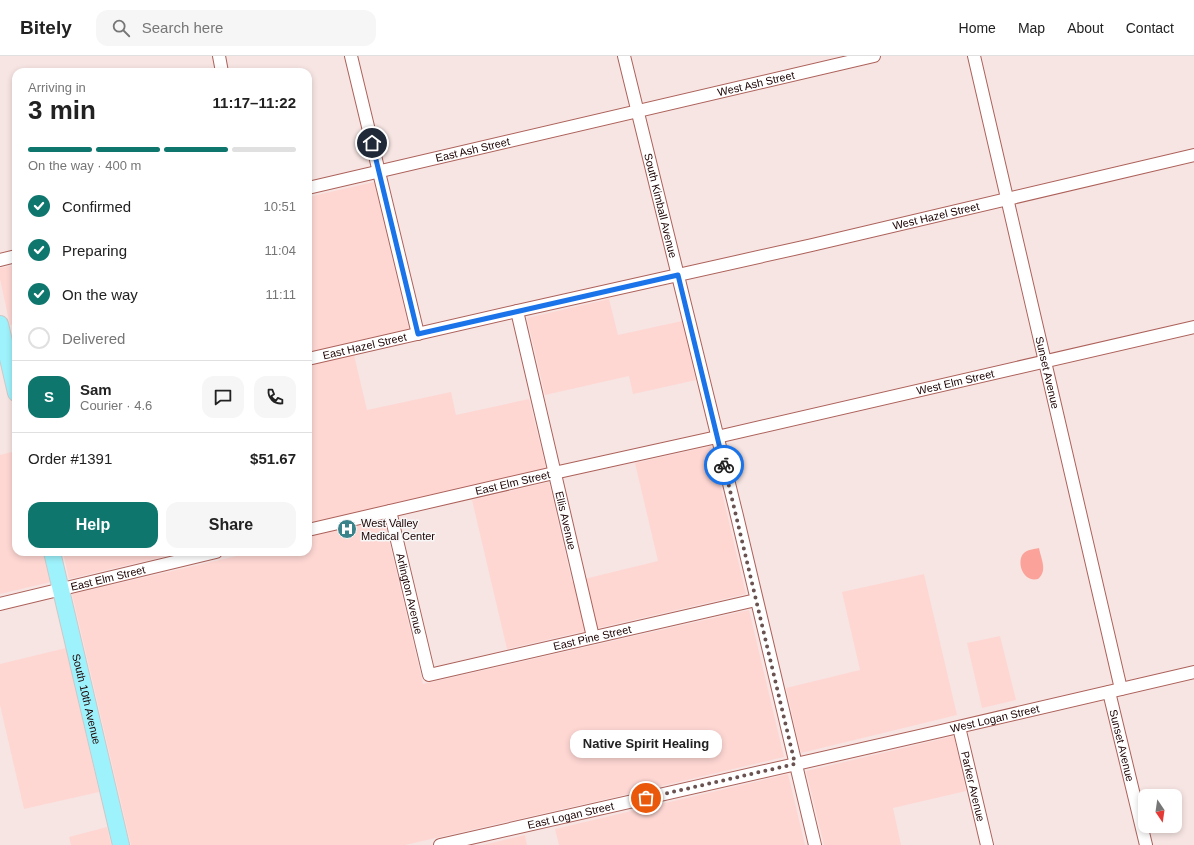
<!DOCTYPE html>
<meta charset="utf-8">
<style>
:root{--surface:#fff;--page:#f6f6f6;--text:#222;--muted:#767676;--line:#e0e0e0;--accent:#0f766e}
body{margin:0;font-family:Helvetica,sans-serif;background:var(--page);color:var(--text);height:100vh;display:flex;flex-direction:column;font-size:15px;white-space:nowrap}
*{box-sizing:border-box;margin:0}
p{font-size:13px;color:var(--muted)}
.icon{flex:none;width:22px;height:22px;fill:none;stroke:currentColor;stroke-width:2;stroke-linecap:round;stroke-linejoin:round}
.map{position:relative;flex:1;overflow:hidden}
.details{position:absolute;left:12px;top:12px;width:300px;height:488px;display:flex;flex-direction:column;background:var(--surface);border-radius:12px;box-shadow:0 2px 6px #0003}
.details>*{flex:none}
.needle{width:26px;rotate:167deg}
.buttons{position:absolute;left:1138px;top:733px;display:grid;gap:8px}
.buttons a{display:grid;place-items:center;width:44px;height:44px;border-radius:8px;background:var(--surface);box-shadow:0 2px 6px #0003;font-size:20px}
.pin{position:absolute;display:grid;place-items:center;width:34px;height:34px;color:#fff;margin:-17px;border:2px solid #fff;border-radius:50%;box-shadow:0 1px 4px #0007}
.courier{position:absolute;display:grid;place-items:center;width:40px;height:40px;margin:-20px;border:3px solid #1a73e8;border-radius:50%;background:#fff;color:#222;box-shadow:0 1px 5px #0007}
.bubble{position:absolute;height:28px;border-radius:12px;background:var(--surface);box-shadow:0 2px 6px #0003;font-size:13px;font-weight:700;line-height:28px;text-align:center}
.summary em{font-style:normal;font-weight:700}
.summary div{display:flex;flex-direction:column-reverse}
.summary{display:flex;align-items:center;justify-content:space-between;height:68px;padding:0 16px}
h1{font-size:26px;font-weight:700;line-height:30px}
.bar{display:grid;grid-template-columns:repeat(4,1fr);gap:6px 4px;align-content:center;height:48px;padding:0 16px}
.bar i{height:5px;border-radius:3px;background:var(--line)}
.bar .active{background:var(--accent)}
.bar p{grid-column:span 4}
.line{display:flex;align-items:center;gap:10px;padding:0 16px;border-top:1px solid var(--line)}
.line div{flex:1}
.round{display:grid;place-items:center;flex:none;width:42px;height:42px;border-radius:12px;background:var(--page)}
ol{padding:0 16px;list-style:none}
li{display:flex;align-items:center;gap:12px;height:44px}
li p{margin-inline-start:auto}
li .icon{padding:4px;border-radius:50%;background:var(--accent);color:#fff;stroke-width:4}
li:last-child{color:var(--muted)}
li i{width:22px;height:22px;border:2px solid var(--line);border-radius:50%}
.cta{display:flex;gap:8px;margin-top:auto;padding:8px 16px}
.cta a{flex:1;height:46px;border-radius:12px;background:var(--accent);color:#fff;font-size:16px;font-weight:700;line-height:46px;text-align:center}
.cta a+a{background:var(--page);color:var(--text)}
header{display:flex;align-items:center;gap:24px;box-sizing:border-box;height:56px;padding:0 20px;background:var(--surface);border-bottom:1px solid var(--line)}
header strong{font-size:19px}
nav{display:flex;gap:22px;margin-inline-start:auto;font-size:14px}
.search{width:280px;height:36px;background:var(--page);display:flex;align-items:center;gap:10px;box-sizing:border-box;padding:0 14px;border-radius:12px;color:var(--muted);font-size:15px}
.map>svg:first-child{display:block}
.built{fill:#fed7d3}
.green{fill:#fba39a}
.lines{fill:none;stroke-linecap:round;stroke-linejoin:round}
.minor-casing{stroke:#ad615a;stroke-width:14}
.major-casing{stroke:#cec8c8;stroke-width:18}
.minor{stroke:#fff;stroke-width:12}
.major{stroke:#9ef2fc;stroke-width:16}
.done{stroke:#6a5251;stroke-width:4;stroke-dasharray:0 7.2}
.route{stroke:#1a73e8;stroke-width:5}
.labels{text-anchor:middle;stroke-width:3;stroke-linejoin:round;paint-order:stroke}
.street-label{font-size:11px;fill:#1e0303;stroke:#f7f7f7}
.poi-label{font-size:11px;fill:#1e0303;stroke:#f7f7f7;text-anchor:start}
</style>
<header>
<strong>Bitely</strong>
<div class="search"><svg class="icon" aria-label="search" viewBox="0 0 24 24"><circle cx="10" cy="10" r="6"/><path d="M15 15l6 6"/></svg>Search here</div>
<nav><a>Home</a><a>Map</a><a>About</a><a>Contact</a></nav>
</header>
<div class="map">
<svg width="1194" height="789" viewBox="0 0 1194 789">
<rect width="100%" height="100%" fill="#f7e5e3"/>
<path class="built" d="M374 126 409 273 351 286 367 354 451 336 456 359 529 343 546 412 381 451 423 628 749 554 784 701 615 741 405 789H131L72 538 237 500 236 496H308V141Z
M16 209V268L10 269 0 223V212Z
M609 243 618 279 682 265 696 324 633 338 629 320 545 339 527 262Z
M711 390 746 538 507 593 472 444 549 426 572 526 658 505 635 407Z
M16 395V496H44L51 526 0 538V399Z
M63 496H183L69 523Z
M924 518 957 659 801 697 786 632 860 614 842 536Z
M1000 580 1016 644 982 652 967 587Z
M66 592 99 736 24 753 0 649V608Z
M954 680 966 735 893 752 901 789H824L806 715Z
M788 718 805 789H559L555 773Z
M107 771 111 789H71L69 781Z
M525 779 527 789H483Z"/>
<path class="green" d="M1039 492C1041 503 1048 515 1038 523 1022 527 1016 504 1024 497 1027 494 1034 493 1039 492Z"/>
<g class="lines">
<g class="minor-casing">
<g id="minor">
<path d="M219 0 222 16"/>
<path d="M351 0 418 278"/>
<path id="s1" d="M624 0 737 460 815 789"/>
<path id="s2" d="M974 0 1121 633"/>
<path id="s3" d="M308 132 874 0"/>
<path d="M0 204 16 200"/>
<path id="s4" d="M517 255 593 581"/>
<path id="s5" d="M308 303 517 255 812 189 1194 99"/>
<path id="s6" d="M390 455 429 619 756 544"/>
<path id="s7" d="M308 474 554 417 717 381 1194 271"/>
<path id="s8" d="M0 548 216 496"/>
<path id="s9" d="M1109 636 1146 789"/>
<path id="s10" d="M959 671 987 789"/>
<path id="s11" d="M440 789 941 675 1194 616"/>
</g>
</g>
<g class="major-casing">
<g id="major">
<path d="M0 268 16 337"/>
<path id="s12" d="M52 496 121 789"/>
</g>
</g>
<use href="#minor" class="minor"/>
<use href="#major" class="major"/>
</g>
<g class="lines">
<path class="done" d="M646 742 795 708 724 409"/>
<path class="route" d="M372 87 418 278 678 219 724 409"/>
</g>
<defs>
<g id="hospital-disc" transform="scale(1)"><circle r="9.5" fill="#3b838b" stroke="#f7f7f7"/><path d="M-5-5h3v3.5h4V-5h3V5h-3V1.5h-4V5h-3Z" fill="#fff"/></g>
</defs>
<g fill-rule="evenodd">
<use href="#hospital-disc" x="347" y="473"/>
</g>
<g class="labels">
<g class="street-label">
<text dy="4" stroke="none"><textPath href="#s3" startOffset="460">West Ash Street</textPath></text>
<text dy="4" stroke="none"><textPath href="#s3" startOffset="169">East Ash Street</textPath></text>
<text dy="4" stroke="none"><textPath href="#s1" startOffset="154">South Kimball Avenue</textPath></text>
<text dy="4" stroke="none"><textPath href="#s5" startOffset="644">West Hazel Street</textPath></text>
<text dy="4" stroke="none"><textPath href="#s5" startOffset="58">East Hazel Street</textPath></text>
<text dy="4" stroke="none"><textPath href="#s2" startOffset="325">Sunset Avenue</textPath></text>
<text dy="4" stroke="none"><textPath href="#s7" startOffset="664">West Elm Street</textPath></text>
<text dy="4" stroke="none"><textPath href="#s7" startOffset="210">East Elm Street</textPath></text>
<text dy="4" stroke="none"><textPath href="#s4" startOffset="215">Ellis Avenue</textPath></text>
<text dy="4" stroke="none"><textPath href="#s8" startOffset="111">East Elm Street</textPath></text>
<text dy="4" stroke="none"><textPath href="#s6" startOffset="85">Arlington Avenue</textPath></text>
<text dy="4" stroke="none"><textPath href="#s6" startOffset="336">East Pine Street</textPath></text>
<text dy="4" stroke="none"><textPath href="#s12" startOffset="151">South 10th Avenue</textPath></text>
<text dy="4" stroke="none"><textPath href="#s11" startOffset="569">West Logan Street</textPath></text>
<text dy="4" stroke="none"><textPath href="#s9" startOffset="55">Sunset Avenue</textPath></text>
<text dy="4" stroke="none"><textPath href="#s10" startOffset="61">Parker Avenue</textPath></text>
<text dy="4" stroke="none"><textPath href="#s11" startOffset="134">East Logan Street</textPath></text>
</g>
<g class="poi-label">
<text x="361" y="471">West Valley<tspan x="361" dy="13">Medical Center</tspan></text>
</g>
</g>
</svg>
<div class="buttons">
<a><svg class="needle" viewBox="-14 -14 28 28"><path d="M0-13l5 13h-10z" fill="#e53935"/><path d="M0 13l5-13h-10z" fill="#767676"/></svg></a>
</div>
<div class="pin" style="left:646px;top:742px;background:#ea580c"><svg class="icon" aria-label="bag" viewBox="0 0 24 24"><path d="M5 8h14l-1 12H6zM9 8a3 3 0 0 1 6 0"/></svg></div>
<div class="pin" style="left:372px;top:87px;background:#1f2937"><svg class="icon" aria-label="home" viewBox="0 0 24 24"><path d="M3 11l9-7 9 7M6 9v11h12V9"/></svg></div>
<div class="courier" style="left:724px;top:409px"><svg class="icon" aria-label="bike" viewBox="0 0 24 24"><circle cx="6" cy="16" r="4"/><circle cx="18" cy="16" r="4"/><path d="M6 16l4-8h5l3 8M10 8l3 8H6M13 5h3"/></svg></div>
<div class="bubble" style="left:570px;top:674px;width:152px">Native Spirit Healing</div>
<section class="details">
<div class="summary"><div><h1>3 min</h1><p>Arriving in</p></div><em>11:17–11:22</em></div>
<div class="bar"><i class="active"></i><i class="active"></i><i class="active"></i><i></i><p>On the way · 400 m</p></div>
<ol>
<li><svg class="icon" aria-label="check" viewBox="0 0 24 24"><path d="M5 12l5 5 9-10"/></svg>Confirmed<p>10:51</p></li>
<li><svg class="icon" aria-label="check" viewBox="0 0 24 24"><path d="M5 12l5 5 9-10"/></svg>Preparing<p>11:04</p></li>
<li><svg class="icon" aria-label="check" viewBox="0 0 24 24"><path d="M5 12l5 5 9-10"/></svg>On the way<p>11:11</p></li>
<li><i></i>Delivered</li>
</ol>
<div class="line" style="height:72px"><b class="round" style="background:var(--accent);color:#fff">S</b><div><b>Sam</b><p>Courier · 4.6</p></div><a class="round"><svg class="icon" aria-label="chat" viewBox="0 0 24 24"><path d="M4 5h16v11H9l-5 4z"/></svg></a><a class="round"><svg class="icon" aria-label="phone" viewBox="0 0 24 24"><path d="M5 4h4l2 5-3 2q2 4 5 5l2-3 5 2v4C11 20 4 13 5 4z"/></svg></a></div>
<div class="line" style="height:52px"><div>Order #1391</div><b>$51.67</b></div>
<div class="cta"><a>Help</a><a>Share</a></div>
</section>
</div>
